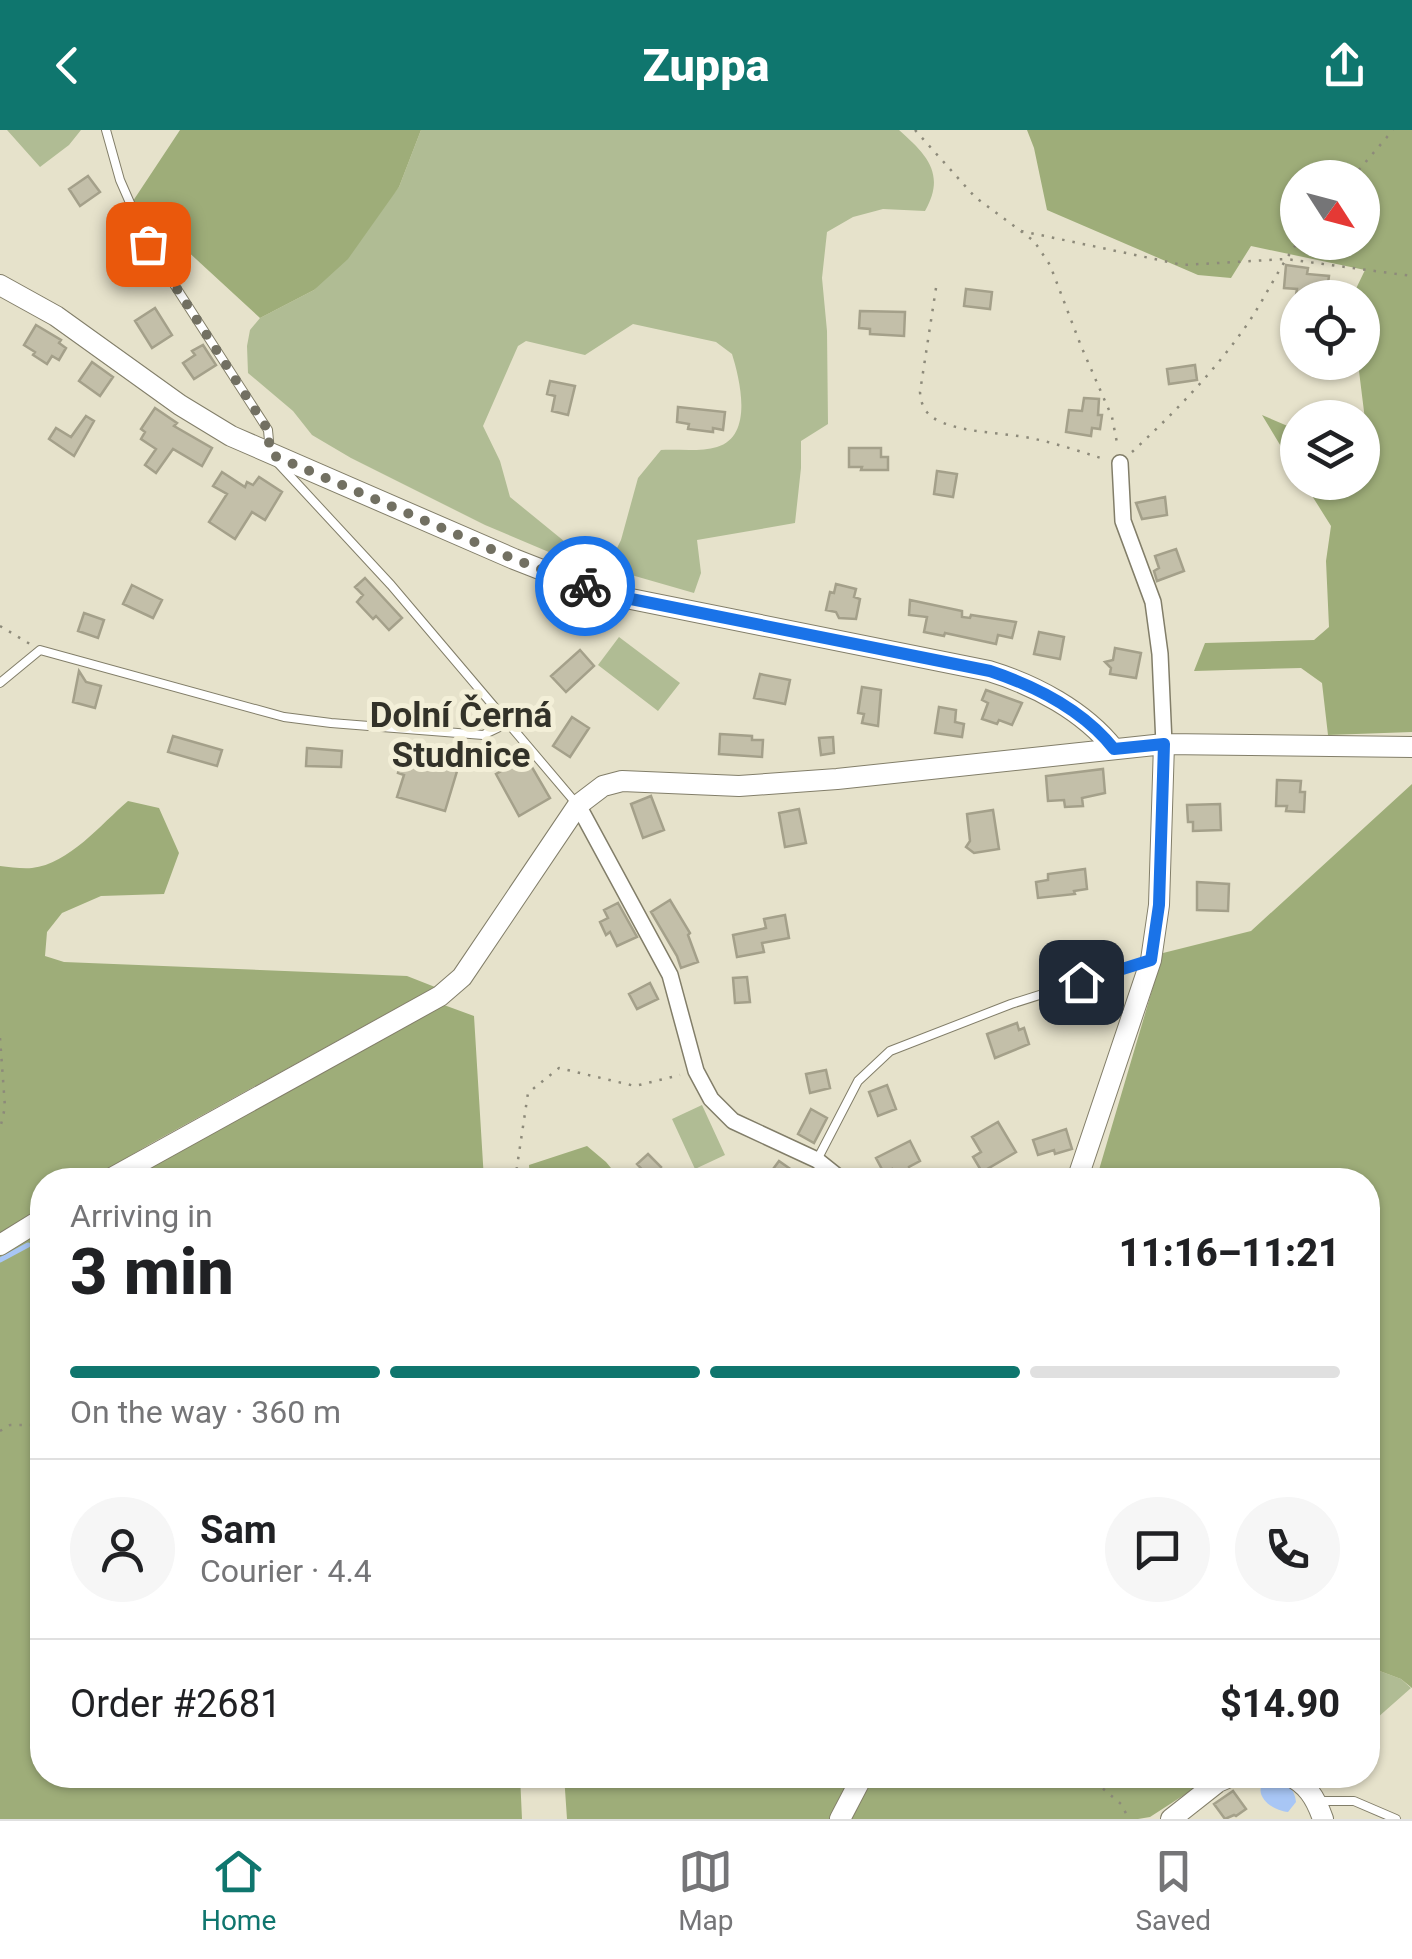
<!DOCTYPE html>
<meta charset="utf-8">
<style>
:root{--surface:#fff;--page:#f6f6f6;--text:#202124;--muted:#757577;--line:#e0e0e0;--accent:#0f766e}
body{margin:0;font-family:Roboto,sans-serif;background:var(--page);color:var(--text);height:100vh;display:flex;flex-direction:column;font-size:38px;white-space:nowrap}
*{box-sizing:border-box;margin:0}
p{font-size:32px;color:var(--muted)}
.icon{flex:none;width:55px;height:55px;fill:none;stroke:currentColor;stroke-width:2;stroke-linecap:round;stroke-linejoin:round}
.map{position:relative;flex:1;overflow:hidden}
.details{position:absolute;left:30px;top:1038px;width:1350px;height:620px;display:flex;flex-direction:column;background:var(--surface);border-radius:40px;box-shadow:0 2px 8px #0004}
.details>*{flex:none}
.needle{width:65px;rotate:126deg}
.tools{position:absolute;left:1280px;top:30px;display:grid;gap:20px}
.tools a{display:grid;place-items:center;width:100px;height:100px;border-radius:50%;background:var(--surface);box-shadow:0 2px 8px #0004;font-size:50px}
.pin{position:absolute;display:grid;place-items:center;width:85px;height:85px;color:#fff;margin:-42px;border-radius:20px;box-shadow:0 5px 15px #0006}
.courier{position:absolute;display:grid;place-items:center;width:100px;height:100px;margin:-50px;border:8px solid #1a73e8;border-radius:50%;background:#fff;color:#222;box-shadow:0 2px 12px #0007}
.head em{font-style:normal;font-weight:800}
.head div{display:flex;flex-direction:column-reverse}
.head{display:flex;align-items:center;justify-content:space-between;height:170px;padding:0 40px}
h1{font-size:65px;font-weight:800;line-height:75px}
.bar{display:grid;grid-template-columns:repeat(4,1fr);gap:15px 10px;align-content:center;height:120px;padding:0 40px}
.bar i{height:12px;border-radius:8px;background:var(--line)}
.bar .selected{background:var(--accent)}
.bar p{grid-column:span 4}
.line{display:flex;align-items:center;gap:25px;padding:0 40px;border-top:2px solid var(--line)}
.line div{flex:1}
.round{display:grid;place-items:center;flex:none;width:105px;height:105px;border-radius:52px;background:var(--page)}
header{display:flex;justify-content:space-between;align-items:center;height:130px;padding:0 40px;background:var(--accent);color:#fff;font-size:45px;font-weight:800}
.menu{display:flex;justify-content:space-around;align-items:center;height:140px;border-top:2px solid var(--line);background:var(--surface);font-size:28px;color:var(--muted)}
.menu a{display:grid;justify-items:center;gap:5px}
.menu .selected{color:var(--accent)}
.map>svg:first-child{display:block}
.green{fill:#b0bc94}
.forest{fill:#9ead79;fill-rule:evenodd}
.water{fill:#a8c6f5}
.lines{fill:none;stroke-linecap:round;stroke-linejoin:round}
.stream{stroke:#a8c6f5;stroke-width:5}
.building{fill:#c3bfa9;stroke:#a4a08a;stroke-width:2.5}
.service-casing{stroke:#827e69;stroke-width:10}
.minor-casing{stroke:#827e69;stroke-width:18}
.tertiary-casing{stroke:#827e69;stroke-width:22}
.path{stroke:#8d8a7a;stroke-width:2.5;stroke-dasharray:2.5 8;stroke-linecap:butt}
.service{stroke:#fff;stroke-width:8}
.minor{stroke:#fff;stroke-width:15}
.tertiary{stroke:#fff;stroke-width:20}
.done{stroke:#727062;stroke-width:10;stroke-dasharray:0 18}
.route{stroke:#1a73e8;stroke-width:12}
.labels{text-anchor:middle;stroke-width:10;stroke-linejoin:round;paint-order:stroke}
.quarter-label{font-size:35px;font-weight:bold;fill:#333229;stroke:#f3efd8}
</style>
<header><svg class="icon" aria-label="back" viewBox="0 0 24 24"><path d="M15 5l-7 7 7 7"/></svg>Zuppa<svg class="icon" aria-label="share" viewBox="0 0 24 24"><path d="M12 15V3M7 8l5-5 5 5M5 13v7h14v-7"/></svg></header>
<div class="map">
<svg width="1412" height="1689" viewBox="0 0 1412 1689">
<rect width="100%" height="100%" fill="#e6e2cb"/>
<path class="green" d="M7 0H81L69 15 40 37Z
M421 0H899C927 25 946 44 925 81L883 79 853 87 827 102 822 148 827 201 828 294 801 311V338L795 393 697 410 701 443 694 463 614 440 612 436 615 422 621 410 638 348 661 320C678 319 701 322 717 317 754 306 740 250 732 224L716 212 633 194 585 225 526 211 518 216 483 296 500 331 510 367 570 416 563 428 485 395 351 328 312 305 293 281 248 243 247 216 250 200 260 188 314 160 399 57Z
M619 507 680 553 658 581 598 535Z
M702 975 725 1025 695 1039 672 989Z
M1368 1515 1377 1540 1401 1549 1411 1558 1368 1596Z"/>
<path class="forest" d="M180 0H421L399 57 348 129 314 160 260 188 133 71Z
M1027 0H1412V602L1328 605 1322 553 1301 538 1194 541 1205 513 1314 510 1329 497 1326 431 1331 396 1304 353 1362 352 1363 328 1370 330 1358 233 1362 232V168L1352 167 1365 140 1251 116 1231 148 1198 145 1047 80 1034 18ZM1298 48H1362V112H1298Z
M1262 285 1297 300V343Z
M1412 654V1558L1401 1549 1377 1540 1368 1515V1050H1096L1163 823 1251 801Z
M128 671 159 678 179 723 164 764 101 766 62 783 47 802 45 826 64 832 407 846 435 857 150 1014 89 1050H42V1078L0 1103V736C10 737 22 739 32 738 69 734 101 694 128 671Z
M444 875 474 886 484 1050H128Z
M587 1016 606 1032 621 1050H530L529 1035Z
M42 1101V1645H520L522 1689H0V1126Z
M564 1645H1215L1150 1687 1138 1689H567Z"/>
<path class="water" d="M1272 1647C1285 1652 1294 1656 1296 1672L1288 1682C1270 1681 1246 1659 1272 1647Z"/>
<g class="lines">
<path class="stream" d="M0 1130 28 1115"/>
</g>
<path class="building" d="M88 46 100 62 80 76 69 59Z
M1286 135 1308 138 1307 144 1329 146 1326 168 1296 165 1297 159 1284 158Z
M966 159 992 162 990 179 964 176Z
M155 178 172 205 152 218 135 191Z
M860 181 905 182 904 206 870 204V199L859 198Z
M36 195 61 210 59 213 66 218 59 230 52 226 47 234 33 225 35 222 24 215Z
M203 215 216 235 194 249 183 233 195 225 192 221Z
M92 232 113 247 100 266 79 251Z
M1195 235 1197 250 1169 254 1167 239Z
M550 251 575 256 568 285 552 281 555 266 547 264Z
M1084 268 1099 269 1098 285H1102L1100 299 1092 298 1091 306 1066 302 1069 280 1082 281Z
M678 277 725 282 723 300 713 298V302L688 299 689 294 677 292Z
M155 278 177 293 174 296 212 318 202 336 173 319 156 343 145 335 156 319 141 309 145 302 141 299Z
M86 286 94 291 74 326 49 309 56 298 71 307Z
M849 318H881V327H888V340H861L862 337H849Z
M937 341 957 344 953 367 934 364Z
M222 342 245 357 247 352 253 355 259 347 282 362 265 390 252 382 235 409 209 392 227 364 213 356Z
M1165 367 1167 385 1142 389 1136 373Z
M1176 419 1184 441 1157 451 1154 441 1159 438 1155 426Z
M365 448 402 488 389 500 376 486 373 489 357 472 363 465 355 457Z
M836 454 856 459 854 467 860 469 856 489 839 488 836 482 826 480 830 462 834 463Z
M132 455 162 470 153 488 123 474Z
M910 470 962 481V487L970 488 971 485 1016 492 1012 508 998 505 996 514 945 503 944 506 924 502 927 487 909 485Z
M84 483 104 490 98 508 78 501Z
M1039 502 1064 507 1060 529 1034 524Z
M1115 518 1141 523 1136 548 1110 544 1111 538 1105 532 1113 530Z
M580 520 594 536 566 562 551 546Z
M79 541 86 552 101 556 95 578 73 572Z
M760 544 790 550 785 574 754 568Z
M862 557 881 560 878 596 862 593 864 584 858 583Z
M986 560 1022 573 1012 595 999 590 997 594 982 589 988 573 982 570Z
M939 577 956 580 955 592 964 594 962 607 935 603Z
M572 587 589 598 570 627 553 616Z
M720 604 752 606V610H763L762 627 719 624Z
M173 606 222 620 217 636 168 622Z
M833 607 834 623 821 625 819 608Z
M413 614 461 628 445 681 397 667 404 645 398 643 405 619 411 621Z
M307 618 342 621 341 637 306 636Z
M526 627 550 668 519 686 496 644Z
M1103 639 1105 663 1082 668 1083 676 1065 677 1064 670 1048 671 1046 646Z
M1277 650 1301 651 1300 662H1305L1304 682 1286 681 1287 676H1276Z
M651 666 664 700 643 708 631 674Z
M1220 674 1221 700 1193 701V692H1188L1187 675Z
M799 679 806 713 785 717 779 683Z
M993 680 999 719 974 723 966 717 970 711 967 684Z
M1085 739 1087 759 1074 761 1075 764 1038 768 1036 752 1048 750V744Z
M1197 752 1229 754 1228 781 1197 780Z
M670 770 690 803 688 805 698 832 681 838 677 826 651 782Z
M618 773 637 807 617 816 610 802 606 805 600 792 608 788 604 780Z
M785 785 789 808 762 813 764 822 737 827 733 805 766 798 764 789Z
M747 847 750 872 735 873 733 848Z
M650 853 658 869 637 879 629 864Z
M1017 893 1019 900 1024 898 1029 914 995 928 987 904Z
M826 940 830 958 810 963 806 944Z
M887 955 896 979 878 986 869 962Z
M811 979 827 988 814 1013 798 1004Z
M998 992 1016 1022 982 1042 973 1027 981 1022 972 1007Z
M1066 999 1072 1019 1055 1024 1054 1020 1038 1025 1033 1010Z
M910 1011 920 1031 909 1037 910 1041 896 1048 892 1039 884 1043 876 1028Z
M648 1024 661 1037 650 1048 637 1034Z
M779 1031 806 1050H774L773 1039Z
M1233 1661 1246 1679 1236 1686 1234 1685 1225 1689 1214 1674Z"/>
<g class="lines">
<g class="service-casing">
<path id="service" d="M106 0 120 50 148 114 268 300 270 322
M278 333 391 455 575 672
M0 553 40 520 284 587 331 593 483 605 508 593
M817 1030 858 951 890 921 1011 874 1147 831
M1319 1671H1354L1396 1689"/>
</g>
<g class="minor-casing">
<path id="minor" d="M1120 333 1123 391 1153 472 1160 524 1164 614
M578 675 670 845 696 941 711 969 733 991 817 1030 842 1050"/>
</g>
<g class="tertiary-casing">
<path id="tertiary" d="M0 155 56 186 180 275 231 306 514 429 583 456 626 468 989 541C1035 555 1084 581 1114 619
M108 1050 440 866 462 847 578 675 603 656 622 651 739 656 837 649 1164 614 1412 617
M1077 1050 1151 830 1159 775 1164 614
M0 1115 42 1089
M1287 1645C1307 1653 1316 1669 1323 1689
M840 1689 863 1645
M1171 1689 1218 1652 1234 1645"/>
</g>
<path class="path" d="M915 0 975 67 1034 111 1050 135 1081 216 1112 287 1118 318
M1352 48 1393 0
M1021 101 1183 135 1286 129 1412 146
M936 158 920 262C921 277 927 286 941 292 970 304 1004 302 1035 309 1058 314 1082 322 1104 329
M1132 322C1172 285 1212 244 1244 199 1264 171 1277 140 1298 112
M0 496 30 514
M0 908 5 977 0 999
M515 1050 528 963 559 938 635 956 680 945
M0 1301 10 1295H42
M1087 1645 1121 1674 1129 1689"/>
<use href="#service" class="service"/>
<use href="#minor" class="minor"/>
<use href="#tertiary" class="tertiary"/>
</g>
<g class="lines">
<path class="done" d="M148 114 268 300 270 324 514 429 585 456"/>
<path class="route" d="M585 456 626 468 990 541C1035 556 1084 581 1114 619L1164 614 1159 775 1151 830 1081 852"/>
</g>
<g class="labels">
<g class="quarter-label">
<text x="461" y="597">Dolní Černá<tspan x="461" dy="40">Studnice</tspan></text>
</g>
</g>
</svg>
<div class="tools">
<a><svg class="needle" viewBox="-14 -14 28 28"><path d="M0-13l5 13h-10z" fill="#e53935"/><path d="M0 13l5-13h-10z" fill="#757577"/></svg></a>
<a><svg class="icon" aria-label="locate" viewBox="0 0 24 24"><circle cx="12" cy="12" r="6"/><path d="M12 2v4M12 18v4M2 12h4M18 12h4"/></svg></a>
<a><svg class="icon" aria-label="layers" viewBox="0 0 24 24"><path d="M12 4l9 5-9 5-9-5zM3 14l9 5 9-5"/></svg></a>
</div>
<div class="pin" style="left:148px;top:114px;background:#ea580c"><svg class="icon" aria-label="bag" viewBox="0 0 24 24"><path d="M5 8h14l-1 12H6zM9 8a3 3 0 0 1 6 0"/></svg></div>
<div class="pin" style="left:1081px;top:852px;background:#1f2937"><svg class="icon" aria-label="home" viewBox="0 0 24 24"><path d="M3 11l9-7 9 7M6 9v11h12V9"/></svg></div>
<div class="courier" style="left:585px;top:456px"><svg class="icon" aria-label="bike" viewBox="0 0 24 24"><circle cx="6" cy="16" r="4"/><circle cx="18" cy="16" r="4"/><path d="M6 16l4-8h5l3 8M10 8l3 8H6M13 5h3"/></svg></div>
<section class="details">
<div class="head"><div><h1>3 min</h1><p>Arriving in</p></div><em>11:16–11:21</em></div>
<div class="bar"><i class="selected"></i><i class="selected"></i><i class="selected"></i><i></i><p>On the way · 360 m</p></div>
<div class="line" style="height:180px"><a class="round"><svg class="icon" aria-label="person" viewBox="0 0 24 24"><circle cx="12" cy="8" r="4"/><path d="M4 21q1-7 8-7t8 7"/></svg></a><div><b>Sam</b><p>Courier · 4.4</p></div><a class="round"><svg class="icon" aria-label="chat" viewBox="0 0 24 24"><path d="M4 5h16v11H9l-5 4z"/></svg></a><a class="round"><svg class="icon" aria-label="phone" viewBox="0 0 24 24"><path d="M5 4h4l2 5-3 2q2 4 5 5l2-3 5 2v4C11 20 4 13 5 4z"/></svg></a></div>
<div class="line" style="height:130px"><div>Order #2681</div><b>$14.90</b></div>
</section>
</div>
<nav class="menu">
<a class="selected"><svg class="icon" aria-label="home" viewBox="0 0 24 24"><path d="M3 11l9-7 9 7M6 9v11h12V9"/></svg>Home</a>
<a><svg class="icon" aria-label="map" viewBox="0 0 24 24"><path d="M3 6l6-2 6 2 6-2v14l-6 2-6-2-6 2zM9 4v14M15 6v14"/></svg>Map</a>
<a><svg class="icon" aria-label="saved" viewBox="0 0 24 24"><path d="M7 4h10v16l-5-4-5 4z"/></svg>Saved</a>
</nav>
